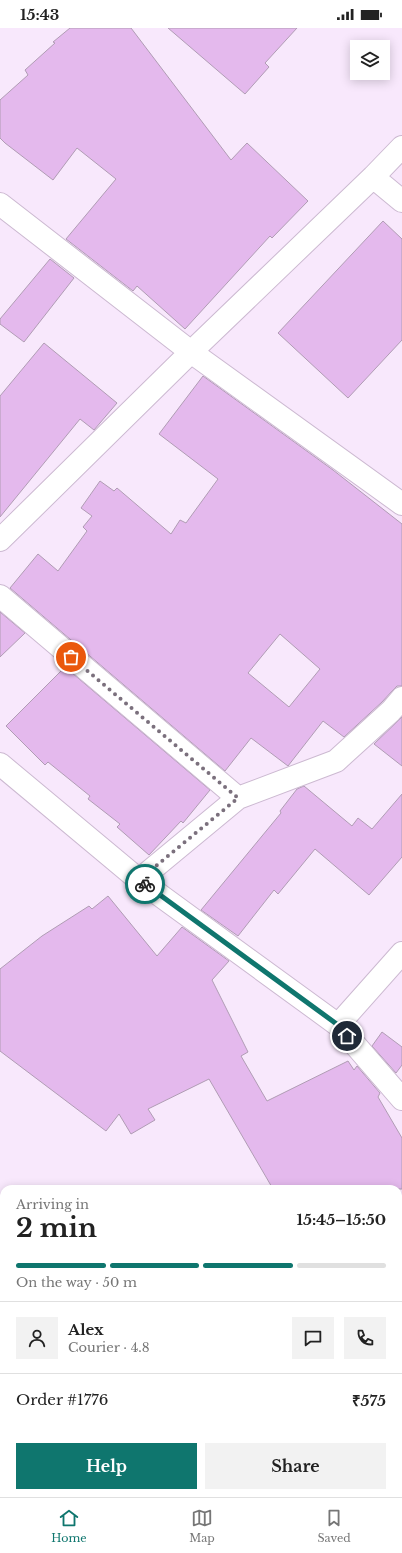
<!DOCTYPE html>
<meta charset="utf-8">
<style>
:root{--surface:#fff;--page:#f2f2f2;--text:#222;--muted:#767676;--line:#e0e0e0;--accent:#0f766e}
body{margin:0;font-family:"Libre Baskerville",serif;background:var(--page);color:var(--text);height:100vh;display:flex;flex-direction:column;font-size:15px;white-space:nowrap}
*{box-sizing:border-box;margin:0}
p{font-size:13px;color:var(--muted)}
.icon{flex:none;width:22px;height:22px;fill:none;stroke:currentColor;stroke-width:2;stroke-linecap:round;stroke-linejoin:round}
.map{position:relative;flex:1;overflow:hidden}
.details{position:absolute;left:0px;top:1157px;width:402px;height:312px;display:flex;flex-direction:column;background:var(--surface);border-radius:12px 12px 0 0;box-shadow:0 2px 10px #0003}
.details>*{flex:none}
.buttons{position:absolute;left:350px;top:12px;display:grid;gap:8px}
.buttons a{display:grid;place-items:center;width:40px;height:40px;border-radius:0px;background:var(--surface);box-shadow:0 2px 10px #0003;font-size:20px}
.pin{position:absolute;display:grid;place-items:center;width:34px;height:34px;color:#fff;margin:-17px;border:2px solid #fff;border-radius:50%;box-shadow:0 1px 4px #0007}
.courier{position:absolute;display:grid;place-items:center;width:40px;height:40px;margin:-20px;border:3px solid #0f766e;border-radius:50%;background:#fff;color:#222;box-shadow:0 1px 5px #0007}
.head em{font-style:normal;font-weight:700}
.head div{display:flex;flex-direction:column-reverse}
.head{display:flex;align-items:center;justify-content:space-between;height:68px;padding:0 16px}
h1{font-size:26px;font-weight:700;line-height:30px}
.bar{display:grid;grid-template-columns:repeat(4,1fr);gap:6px 4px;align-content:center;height:48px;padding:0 16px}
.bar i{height:5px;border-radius:3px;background:var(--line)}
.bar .on{background:var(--accent)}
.bar p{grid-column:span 4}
.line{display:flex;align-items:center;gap:10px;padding:0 16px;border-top:1px solid var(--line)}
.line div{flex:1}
.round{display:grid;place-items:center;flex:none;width:42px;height:42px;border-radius:0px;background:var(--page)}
.cta{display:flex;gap:8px;margin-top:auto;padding:8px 16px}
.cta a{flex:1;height:46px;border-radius:0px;background:var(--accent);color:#fff;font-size:16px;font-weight:700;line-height:46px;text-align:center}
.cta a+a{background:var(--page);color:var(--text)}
.status{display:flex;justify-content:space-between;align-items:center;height:28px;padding:0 20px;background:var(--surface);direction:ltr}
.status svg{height:11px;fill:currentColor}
.tabs{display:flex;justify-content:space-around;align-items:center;height:56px;border-top:1px solid var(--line);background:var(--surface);font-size:11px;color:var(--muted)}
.tabs a{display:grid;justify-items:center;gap:2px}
.tabs .on{color:var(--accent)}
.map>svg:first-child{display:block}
.building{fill:#e4b9ed;stroke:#b09cb4;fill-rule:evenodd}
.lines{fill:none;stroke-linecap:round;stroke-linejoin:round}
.lane-casing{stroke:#ccb9d1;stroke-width:18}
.street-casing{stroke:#ccb9d1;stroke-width:24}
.secondary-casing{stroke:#ccb9d1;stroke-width:24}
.primary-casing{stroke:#ccb9d1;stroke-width:24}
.lane{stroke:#fff;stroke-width:16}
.street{stroke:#fff;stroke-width:22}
.secondary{stroke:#fff;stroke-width:22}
.primary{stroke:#fff;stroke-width:22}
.done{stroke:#7b707d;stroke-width:4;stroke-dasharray:0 7.2}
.route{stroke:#0f766e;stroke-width:5}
</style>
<div class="status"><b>15:43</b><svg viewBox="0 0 49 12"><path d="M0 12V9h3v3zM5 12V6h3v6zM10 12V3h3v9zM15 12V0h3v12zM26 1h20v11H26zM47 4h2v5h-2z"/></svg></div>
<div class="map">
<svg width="402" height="1469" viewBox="0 0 402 1469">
<rect width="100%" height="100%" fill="#f8e8fc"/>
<path class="building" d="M70 0H131L231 132 247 115 308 173 272 210 270 208 185 301 137 258 133 263 66 211 116 151 77 120 53 152 5 115 0 110V72L28 47 25 42 55 15 53 14Z
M168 0H297L265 35 269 39 245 66Z
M383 193 402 211V312L348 370 278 305Z
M50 231 74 250 24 314 0 296V291Z
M44 315 117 375 94 402 80 391 0 489V368Z
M203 348 333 442 402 496V658H397L393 662 382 674 344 709 323 693 288 738 251 710 225 743 10 560 38 526 58 543 87 503 83 499 92 488 81 480 100 453 114 463 117 460 171 506 180 492 186 495 218 451 159 406ZM280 606 320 641 289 679 248 645Z
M0 584 25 605 0 629Z
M65 639 210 762 183 795 181 793 149 827 117 799 120 796 88 771 90 768 48 734 45 737 6 698Z
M402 689V738L374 716Z
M304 758 352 798 358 790 372 801 402 766V829L369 867 315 821 278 866 274 862 238 908 201 882 281 785 280 783 297 761Z
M108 868 157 928 182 899 229 933 212 952 248 1024 241 1028 267 1073 348 1033 354 1042 357 1038 380 1065 378 1069 402 1110V1161H273L209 1051 148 1081 155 1092 131 1106 119 1086 106 1103 0 1023V941L42 908 89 878 92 881Z
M382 1004 402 1019V1037L396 1045 372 1018Z"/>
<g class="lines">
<g class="lane-casing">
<path id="lane" d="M0 1342 4 1345"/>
</g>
<g class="street-casing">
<path id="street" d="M373 149 402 173
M0 176 191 324 402 476
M0 512 191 324 373 149 402 119
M0 568 238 770
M0 736 139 852 338 997 402 1071
M139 852 238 770 336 733 391 683 402 670
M338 997 402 925"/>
</g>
<g class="secondary-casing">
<path id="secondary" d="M398 1239 402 1236
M398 1326 402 1324
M341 1465 343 1469
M47 1469 52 1465
M178 1469 184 1465"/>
</g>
<g class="primary-casing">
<path id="primary" d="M398 1277 402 1275
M99 1469 105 1465"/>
</g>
<use href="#lane" class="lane"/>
<use href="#street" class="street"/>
<use href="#secondary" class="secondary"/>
<use href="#primary" class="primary"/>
</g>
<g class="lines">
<path class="done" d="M71 629 238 770 139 852 145 856"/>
<path class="route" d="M145 856 338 997 347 1008"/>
</g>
</svg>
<div class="buttons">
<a><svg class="icon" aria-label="layers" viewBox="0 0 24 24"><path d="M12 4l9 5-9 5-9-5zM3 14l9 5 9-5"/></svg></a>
</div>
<div class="pin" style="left:71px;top:629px;background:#ea580c"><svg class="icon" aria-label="bag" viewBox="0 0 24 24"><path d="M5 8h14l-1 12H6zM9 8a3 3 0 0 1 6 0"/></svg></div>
<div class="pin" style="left:347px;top:1008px;background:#1f2937"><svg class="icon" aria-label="home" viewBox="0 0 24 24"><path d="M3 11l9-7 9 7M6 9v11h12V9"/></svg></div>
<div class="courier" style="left:145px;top:856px"><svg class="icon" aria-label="bike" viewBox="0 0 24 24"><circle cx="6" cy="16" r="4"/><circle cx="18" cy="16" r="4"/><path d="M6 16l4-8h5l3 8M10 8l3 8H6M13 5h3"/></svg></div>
<section class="details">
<div class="head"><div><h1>2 min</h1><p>Arriving in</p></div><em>15:45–15:50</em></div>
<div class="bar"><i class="on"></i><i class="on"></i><i class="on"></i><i></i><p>On the way · 50 m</p></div>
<div class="line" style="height:72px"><a class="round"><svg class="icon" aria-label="person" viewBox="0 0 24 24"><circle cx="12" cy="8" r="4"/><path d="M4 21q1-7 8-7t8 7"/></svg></a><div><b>Alex</b><p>Courier · 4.8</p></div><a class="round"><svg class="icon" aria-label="chat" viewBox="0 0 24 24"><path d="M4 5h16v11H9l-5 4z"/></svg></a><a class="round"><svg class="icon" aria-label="phone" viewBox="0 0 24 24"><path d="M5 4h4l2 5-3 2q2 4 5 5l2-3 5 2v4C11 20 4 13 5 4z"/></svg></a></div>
<div class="line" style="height:52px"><div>Order #1776</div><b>₹575</b></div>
<div class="cta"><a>Help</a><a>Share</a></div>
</section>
</div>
<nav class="tabs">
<a class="on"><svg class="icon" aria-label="home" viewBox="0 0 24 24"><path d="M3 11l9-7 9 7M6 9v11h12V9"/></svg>Home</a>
<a><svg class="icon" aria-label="map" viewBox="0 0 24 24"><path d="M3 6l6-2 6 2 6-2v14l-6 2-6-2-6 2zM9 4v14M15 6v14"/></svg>Map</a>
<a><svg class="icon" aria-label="saved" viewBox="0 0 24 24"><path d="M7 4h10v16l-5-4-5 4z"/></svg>Saved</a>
</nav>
